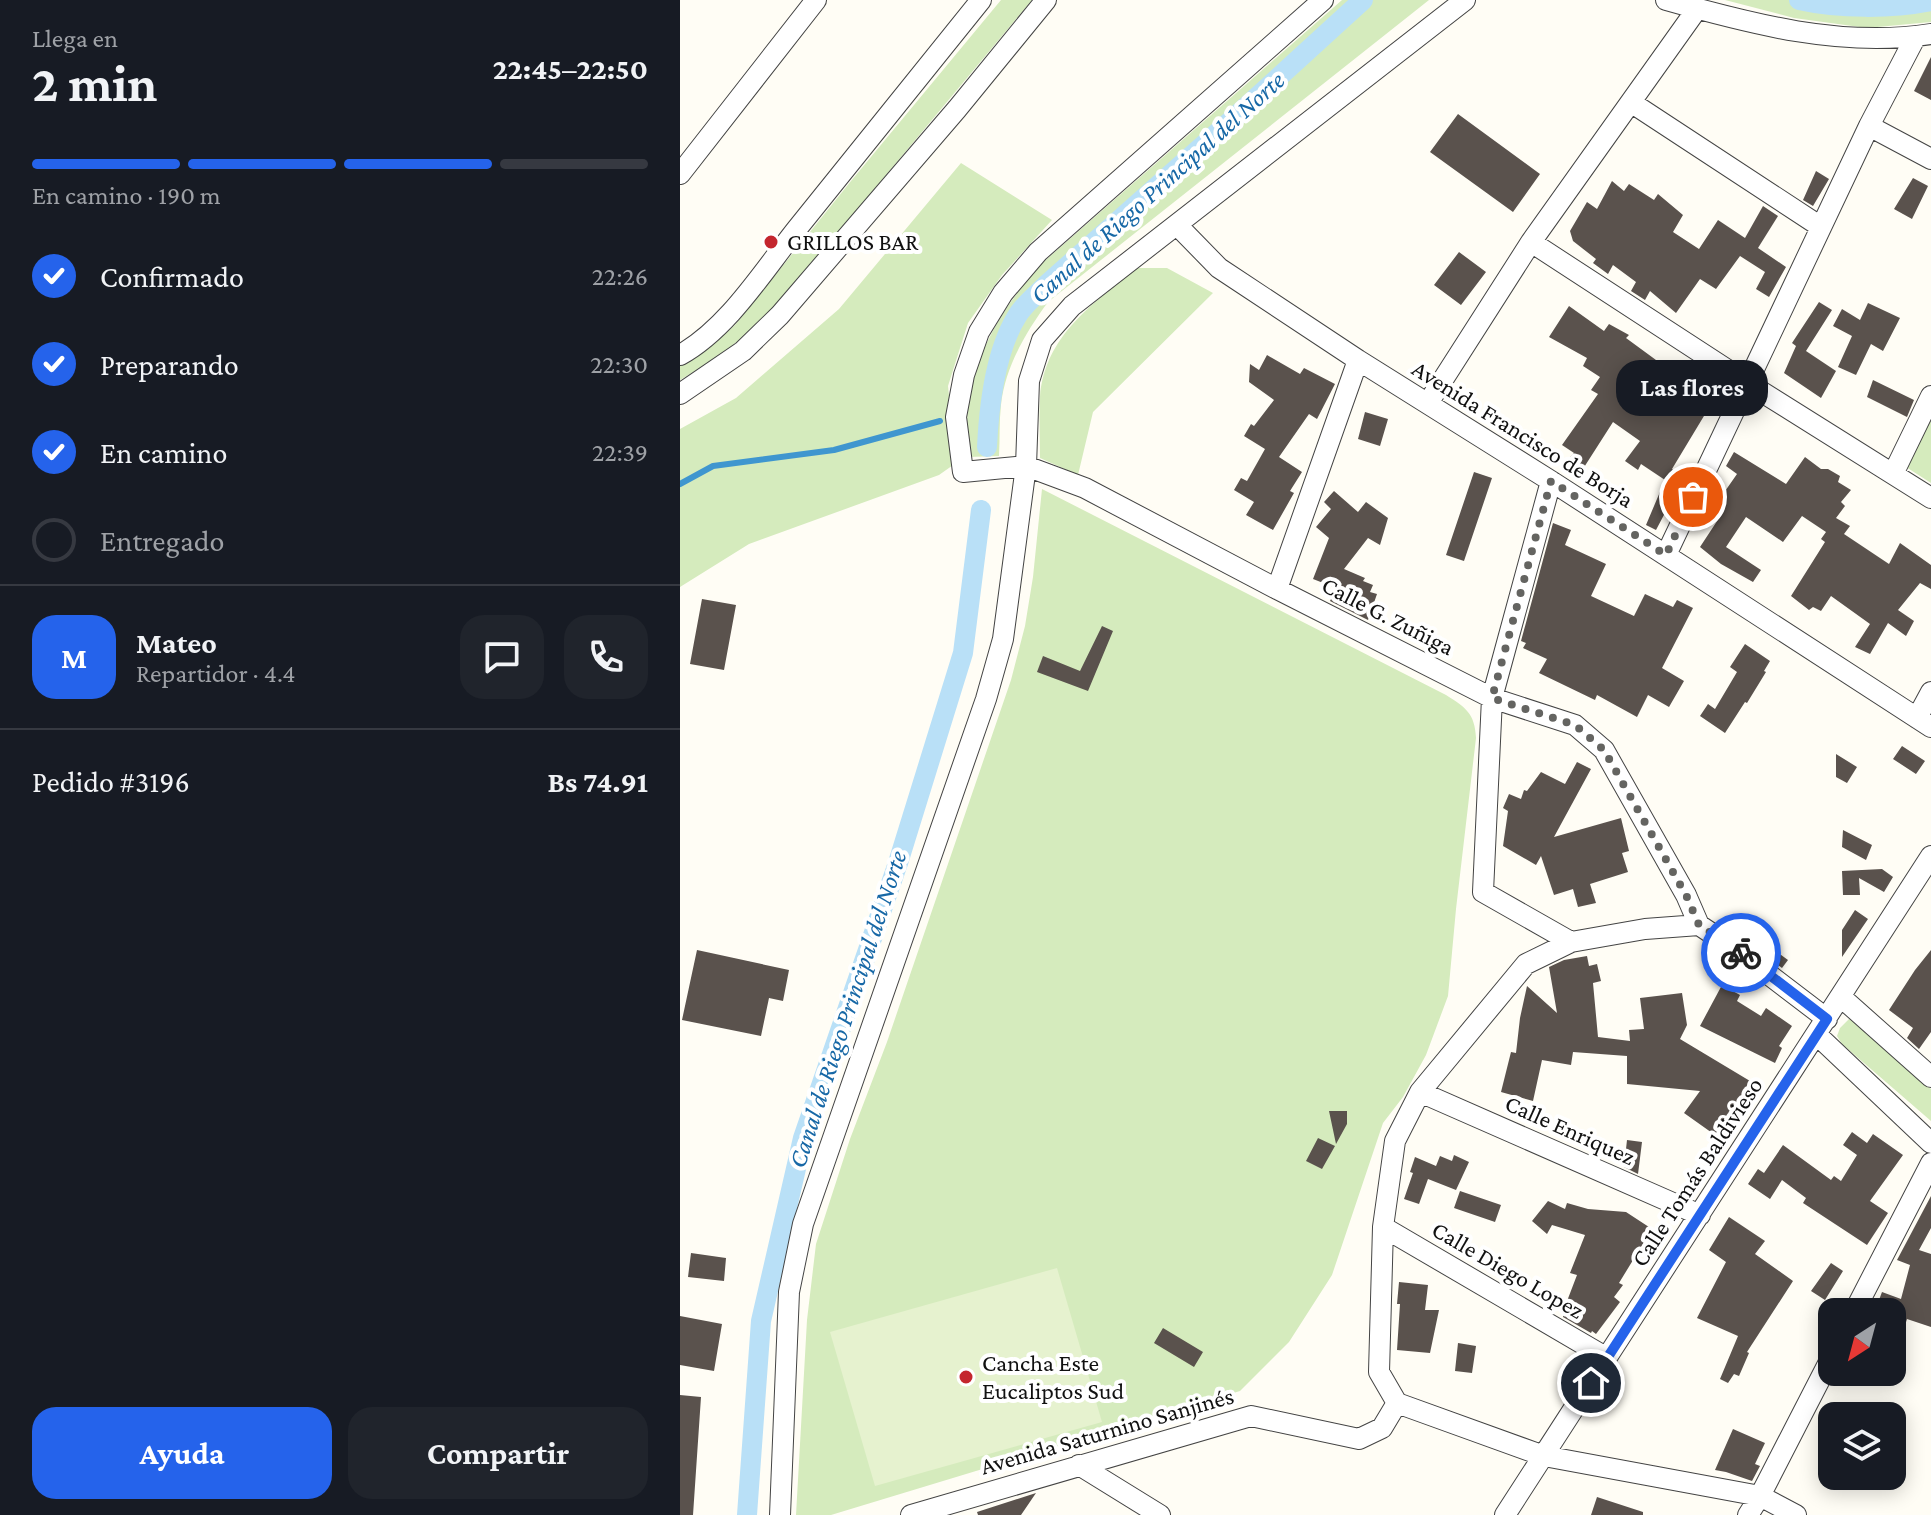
<!DOCTYPE html>
<html lang="es">
<meta charset="utf-8">
<style>
:root{--surface:#171b24;--page:#20242c;--text:#f1f3f6;--muted:#9ea1a6;--line:#363941;--accent:#2563eb}
body{margin:0;font-family:"Crimson Pro",serif;background:var(--page);color:var(--text);height:100vh;display:flex;flex-direction:column;font-size:30px;white-space:nowrap}
*{box-sizing:border-box;margin:0}
p{font-size:26px;color:var(--muted)}
.icon{flex:none;width:44px;height:44px;fill:none;stroke:currentColor;stroke-width:2;stroke-linecap:round;stroke-linejoin:round}
.map{position:relative;flex:1;overflow:hidden}
.side{display:flex;flex-direction:column;background:var(--surface);width:680px}
.side>*{flex:none}
.needle{width:52px;rotate:216deg}
.fabs{position:absolute;left:1138px;top:1298px;display:grid;gap:16px}
.fabs a{display:grid;place-items:center;width:88px;height:88px;border-radius:16px;background:var(--surface);box-shadow:0 4px 20px #0003;font-size:40px}
.pin{position:absolute;display:grid;place-items:center;width:68px;height:68px;color:#fff;margin:-34px;border:4px solid #fff;border-radius:50%;box-shadow:0 2px 8px #0007}
.courier{position:absolute;display:grid;place-items:center;width:80px;height:80px;margin:-40px;border:6px solid #2563eb;border-radius:50%;background:#fff;color:#222;box-shadow:0 2px 10px #0007}
.bubble{position:absolute;height:56px;border-radius:24px;background:var(--surface);box-shadow:0 4px 20px #0003;font-size:26px;font-weight:700;line-height:56px;text-align:center}
.head em{font-style:normal;font-weight:700}
.head div{display:flex;flex-direction:column-reverse}
.head{display:flex;align-items:center;justify-content:space-between;height:136px;padding:0 32px}
h1{font-size:52px;font-weight:700;line-height:60px}
.bar{display:grid;grid-template-columns:repeat(4,1fr);gap:12px 8px;align-content:center;height:96px;padding:0 32px}
.bar i{height:10px;border-radius:6px;background:var(--line)}
.bar .active{background:var(--accent)}
.bar p{grid-column:span 4}
.line{display:flex;align-items:center;gap:20px;padding:0 32px;border-top:2px solid var(--line)}
.line div{flex:1}
.round{display:grid;place-items:center;flex:none;width:84px;height:84px;border-radius:24px;background:var(--page)}
ol{padding:0 32px;list-style:none}
li{display:flex;align-items:center;gap:24px;height:88px}
li p{margin-inline-start:auto}
li .icon{padding:8px;border-radius:50%;background:var(--accent);color:#fff;stroke-width:4}
li:last-child{color:var(--muted)}
li i{width:44px;height:44px;border:4px solid var(--line);border-radius:50%}
.button{display:flex;gap:16px;margin-top:auto;padding:16px 32px}
.button a{flex:1;height:92px;border-radius:24px;background:var(--accent);color:#fff;font-size:32px;font-weight:700;line-height:92px;text-align:center}
.button a+a{background:var(--page);color:var(--text)}
main{display:flex;flex:1;min-height:0}
.map>svg:first-child{display:block}
.green{fill:#d5ebbd}
.pitch{fill:#e6f2cf}
.lines{fill:none;stroke-linecap:round;stroke-linejoin:round}
.stream{stroke:#3f96cf;stroke-width:6}
.canal{stroke:#b9e0f7;stroke-width:20}
.building{fill:#5a524d}
.minor-casing{stroke:#444;stroke-width:22}
.minor{stroke:#fff;stroke-width:20}
.done{stroke:#646461;stroke-width:8;stroke-dasharray:0 14.4}
.route{stroke:#2563eb;stroke-width:10}
.poi-dot{fill:#c4262e;stroke:#fff;stroke-width:3}
.labels{text-anchor:middle;stroke-width:8;stroke-linejoin:round;paint-order:stroke}
.poi-label{font-size:24px;fill:#111;stroke:#fff;text-anchor:start}
.street-label{font-size:24px;fill:#111;stroke:#fff}
.water-label{font-size:26px;font-style:italic;fill:#1768a6;stroke:#fff}
</style>
<main>
<section class="side">
<div class="head"><div><h1>2 min</h1><p>Llega en</p></div><em>22:45–22:50</em></div>
<div class="bar"><i class="active"></i><i class="active"></i><i class="active"></i><i></i><p>En camino · 190 m</p></div>
<ol>
<li><svg class="icon" aria-label="check" viewBox="0 0 24 24"><path d="M5 12l5 5 9-10"/></svg>Confirmado<p>22:26</p></li>
<li><svg class="icon" aria-label="check" viewBox="0 0 24 24"><path d="M5 12l5 5 9-10"/></svg>Preparando<p>22:30</p></li>
<li><svg class="icon" aria-label="check" viewBox="0 0 24 24"><path d="M5 12l5 5 9-10"/></svg>En camino<p>22:39</p></li>
<li><i></i>Entregado</li>
</ol>
<div class="line" style="height:144px"><b class="round" style="background:var(--accent);color:#fff">M</b><div><b>Mateo</b><p>Repartidor · 4.4</p></div><a class="round"><svg class="icon" aria-label="chat" viewBox="0 0 24 24"><path d="M4 5h16v11H9l-5 4z"/></svg></a><a class="round"><svg class="icon" aria-label="phone" viewBox="0 0 24 24"><path d="M5 4h4l2 5-3 2q2 4 5 5l2-3 5 2v4C11 20 4 13 5 4z"/></svg></a></div>
<div class="line" style="height:104px"><div>Pedido #3196</div><b>Bs 74.91</b></div>
<div class="button"><a>Ayuda</a><a>Compartir</a></div>
</section>
<div class="map">
<svg width="1251" height="1515" viewBox="0 0 1251 1515">
<rect width="100%" height="100%" fill="#fffdf5"/>
<path class="green" d="M321 0H352L131 265 75 327 38 357 0 380V364L31 346 55 325 171 181Z
M662 0H749L368 302C346 332 325 367 321 405 319 422 320 439 319 456L288 457C288 440 286 423 288 407 295 351 324 306 360 265Z
M1045 0H1251V22L1187 28 1114 18Z
M281 163 372 220 322 275 288 323 268 386 276 463 259 475 69 544 0 587V429L56 398 159 309Z
M457 268H487L533 293 413 412 398 475 360 458C360 438 359 417 360 397 365 335 414 303 457 268Z
M1251 417V483L1226 467Z
M362 489 766 695C785 707 795 713 796 738L776 909 768 996 746 1055 723 1097 703 1123 652 1275 609 1342 560 1391 151 1515H116L127 1320 136 1244 170 1139 207 1042 331 680 345 626 353 577Z
M1169 1019 1175 1021 1251 1089V1121L1162 1044 1157 1036 1160 1028Z"/>
<path class="pitch" d="M377 1268 422 1422 195 1486 150 1332Z"/>
<g class="lines">
<path class="stream" d="M0 484 33 466 154 450 260 421"/>
<path class="canal" d="M1119 0C1159 9 1212 9 1251 1
M307 447C309 405 315 349 339 313 346 303 357 294 366 285L555 117 683 0
M67 1515 81 1321 123 1138 218 863 283 653 301 510"/>
</g>
<path class="building" d="M1251 57V100L1234 91Z
M778 114 860 174 833 212 750 152Z
M1136 171 1149 179 1133 206 1123 200Z
M1233 178 1248 186 1232 219 1214 209Z
M932 181 944 191 949 184 974 200 978 194 1003 215 993 232 1019 249 1038 220 1065 238 1083 206 1098 216 1078 248 1106 267 1089 297 1076 289 1085 272 1060 256 1036 289 1020 279 996 313 970 291 965 300 951 291 956 282 933 265 928 274 913 263 916 259 893 241 890 231 907 202 917 209Z
M779 252 806 272 781 305 754 285Z
M1139 302 1152 310 1126 351 1156 371 1141 398 1104 373 1116 346 1112 343Z
M1188 303 1220 318 1203 351 1191 344 1176 375 1158 367 1172 336 1153 326 1162 309 1180 320Z
M889 306 924 331 929 324 949 335 946 338 976 360 960 382 987 402 1001 383 1033 401 992 469 1004 477 976 530 966 525 985 480 961 464 958 470 945 461 960 441 933 422 901 472 886 462 894 453 882 445 918 394 911 390 920 377 903 366 907 358 869 337Z
M587 355 620 374 624 368 655 384 637 419 629 414 599 457 622 472 610 491 614 493 593 530 566 515 574 502 554 490 561 478 567 481 585 449 564 436 571 424 574 426 594 400 569 382 570 364 579 370Z
M1193 380 1234 400 1227 417 1187 397Z
M685 412 708 419 700 446 678 439Z
M1054 452 1106 484 1125 457 1141 469H1148L1160 476 1158 482 1171 490 1161 502 1165 506 1156 518 1170 526 1164 534 1209 564 1220 543 1251 565V589L1240 583 1218 610 1234 621 1226 636 1208 623 1190 654 1175 647 1190 624 1151 596 1141 611 1133 607 1129 610 1111 596 1145 542 1141 539 1146 532 1122 516 1103 542 1066 517 1046 547 1081 570 1073 582 1041 564 1020 547 1043 512 1034 507 1057 474 1046 466Z
M794 472 812 478 784 561 766 555Z
M654 491 678 512 686 502 708 518 700 545 688 538 664 569 685 578 683 581 693 585 690 592 697 594 688 620 650 601 656 588 633 579 649 538 636 527 651 509 644 502Z
M873 523 891 530 885 545 926 564 911 596 954 616 965 594 993 607 997 600 1013 608 982 668 1004 681 989 707 968 695 957 717 917 695 915 700 859 673 867 659 843 648 846 643 841 641Z
M22 599 56 605 44 670 10 664Z
M422 626 433 631 408 691 357 672 363 656 400 671Z
M1065 644 1090 661 1084 671 1086 672 1067 703 1065 702 1045 733 1020 716 1028 704 1035 709 1057 672 1050 667Z
M1222 746 1245 761 1236 774 1213 759Z
M1156 754 1177 767 1167 783 1156 777Z
M897 762 911 769 874 837 941 818 949 851 942 853 948 872 910 884 916 903 898 907 893 889 874 895 861 856 856 865 823 846 828 811 823 808 829 794 841 799 844 790 847 791 861 772 885 784Z
M1163 830 1192 845 1186 860 1162 847Z
M1202 869 1213 877 1204 892 1179 878 1180 895H1163L1162 871Z
M1175 910 1188 919 1162 957V930Z
M1069 932 1108 960 1102 968 1064 939Z
M17 950 109 970 103 1001 89 998 81 1036 2 1020Z
M1251 950V1032L1239 1049 1227 1038 1233 1028 1209 1010 1235 970Z
M907 956 909 966 917 964 921 981 913 983 918 1037 950 1041 949 1030 964 1029 960 998 1002 993 1007 1025 1000 1039 1080 1087 1070 1105 1060 1100 1035 1135 1004 1113 1020 1091 947 1084V1056L893 1052 891 1065 862 1060 853 1101 821 1092 831 1052 836 1053 840 1018 847 986 877 1013 869 967 884 960Z
M1042 985 1060 995 1057 1001 1081 1016 1086 1008 1112 1026 1099 1046 1102 1048 1095 1063 1020 1026Z
M649 1111H667V1124L656 1144Z
M1172 1132 1187 1143 1193 1134 1223 1155 1190 1201 1208 1213 1187 1245 1123 1203 1126 1198 1102 1180 1090 1199 1068 1184 1078 1169 1084 1173 1103 1145 1151 1180 1154 1176 1161 1181 1177 1155 1163 1145Z
M638 1138 655 1146 642 1169 626 1161Z
M947 1140 962 1142 958 1174 944 1167Z
M774 1155 789 1162 776 1190 748 1179 739 1204 724 1199 733 1173 730 1172 735 1157 756 1166 760 1156 772 1161Z
M780 1191 821 1205 815 1222 774 1208Z
M1251 1196V1228L1239 1250 1251 1254V1327L1227 1319 1215 1357 1212 1356V1312L1196 1308 1202 1292 1221 1299 1230 1265 1217 1260Z
M868 1201 885 1209 887 1203 908 1209 946 1212 972 1229 939 1283 943 1285 934 1297 940 1302 916 1334 912 1331 911 1333 883 1317 884 1309 897 1275 890 1273 905 1235 872 1225 867 1234 852 1221Z
M1049 1217 1085 1241 1075 1254 1113 1281 1067 1352 1069 1353 1059 1376 1054 1374 1048 1383 1040 1379 1058 1336 1017 1318 1046 1262 1029 1250Z
M11 1253 46 1258 44 1281 8 1277Z
M1151 1263 1163 1271 1145 1300 1131 1291Z
M719 1282 748 1285 745 1310H759L750 1353 717 1350 720 1304H717Z
M0 1316 42 1324 34 1371 0 1365Z
M483 1328 523 1352 514 1367 474 1343Z
M778 1343 796 1346 792 1373 775 1371Z
M0 1395 21 1397 13 1515H0Z
M1053 1429 1085 1443 1075 1464 1080 1466 1072 1481 1046 1472 1035 1470Z
M356 1493 341 1515H298L297 1512Z
M917 1497 963 1512V1515H911Z"/>
<g class="lines">
<g class="minor-casing">
<path id="minor" d="M643 0 358 252 323 293 299 332 284 375 276 417 283 472 346 466 405 488 597 589 812 698 895 725 924 750 1006 895 1019 925
M986 0C1071 24 1162 48 1251 34
M952 103 1141 227
M1189 126 1251 159
M0 174 136 0
M497 225 539 268 678 360 871 481 1251 727
M851 242 1066 382 1251 498
M0 355C49 328 85 268 120 225 180 150 241 75 301 0
M0 394 63 351 100 315 277 109 366 0
M748 403 851 242 1017 9
M1213 474 1251 396
M871 481 812 698 803 892 891 942
M986 555 1189 126 1236 36
M597 589 678 360
M1237 718 1251 692
M1161 997 1251 1077
M1137 1035 1251 1143
M740 1092 1020 1215
M703 1227 927 1358
M1174 1312 1251 1163
M717 1403 699 1372 703 1227 715 1141 740 1092 846 964 891 942 965 929 1019 925 1058 951 1147 1019
M717 1403 864 1456 1080 1496 1116 1515
M399 1465 480 1515
M100 1515 109 1292 123 1224 306 699 323 639 346 466 349 381 362 340 392 306 785 0
M231 1515 571 1416 679 1439 702 1428 717 1403
M825 1515 1251 856
M1068 1515 1080 1496 1152 1356"/>
</g>
<use href="#minor" class="minor"/>
</g>
<g class="lines">
<path class="done" d="M1013 497 986 555 871 481 812 698 895 725 924 750 1006 895 1019 925 1061 953"/>
<path class="route" d="M911 1383 1147 1019 1061 953"/>
</g>
<g class="poi-dot">
<circle cx="91" cy="242" r="8"/>
<circle cx="286" cy="1377" r="8"/>
</g>
<g class="labels">
<g class="poi-label">
<text x="107" y="250">GRILLOS BAR</text>
<text x="302" y="1371">Cancha Este<tspan x="302" dy="28">Eucaliptos Sud</tspan></text>
</g>
<g class="street-label">
<text transform="translate(843 434) rotate(32)" y="8">Avenida Francisco de Borja</text>
<text transform="translate(708 616) rotate(27)" y="8">Calle G. Zuñiga</text>
<text transform="translate(890 1130) rotate(24)" y="8">Calle Enriquez</text>
<text transform="translate(1017 1172) rotate(-57)" y="8">Calle Tomás Baldivieso</text>
<text transform="translate(828 1270) rotate(30)" y="8">Calle Diego Lopez</text>
<text transform="translate(427 1431) rotate(-16)" y="8">Avenida Saturnino Sanjinés</text>
</g>
<g class="water-label">
<text transform="translate(477 187) rotate(-42)" y="9">Canal de Riego Principal del Norte</text>
<text transform="translate(167 1009) rotate(-72)" y="9">Canal de Riego Principal del Norte</text>
</g>
</g>
</svg>
<div class="fabs">
<a><svg class="needle" viewBox="-14 -14 28 28"><path d="M0-13l5 13h-10z" fill="#e53935"/><path d="M0 13l5-13h-10z" fill="#9ea1a6"/></svg></a>
<a><svg class="icon" aria-label="layers" viewBox="0 0 24 24"><path d="M12 4l9 5-9 5-9-5zM3 14l9 5 9-5"/></svg></a>
</div>
<div class="pin" style="left:1013px;top:497px;background:#ea580c"><svg class="icon" aria-label="bag" viewBox="0 0 24 24"><path d="M5 8h14l-1 12H6zM9 8a3 3 0 0 1 6 0"/></svg></div>
<div class="pin" style="left:911px;top:1383px;background:#1f2937"><svg class="icon" aria-label="home" viewBox="0 0 24 24"><path d="M3 11l9-7 9 7M6 9v11h12V9"/></svg></div>
<div class="courier" style="left:1061px;top:953px"><svg class="icon" aria-label="bike" viewBox="0 0 24 24"><circle cx="6" cy="16" r="4"/><circle cx="18" cy="16" r="4"/><path d="M6 16l4-8h5l3 8M10 8l3 8H6M13 5h3"/></svg></div>
<div class="bubble" style="left:936px;top:360px;width:152px">Las flores</div>
</div>
</main>
